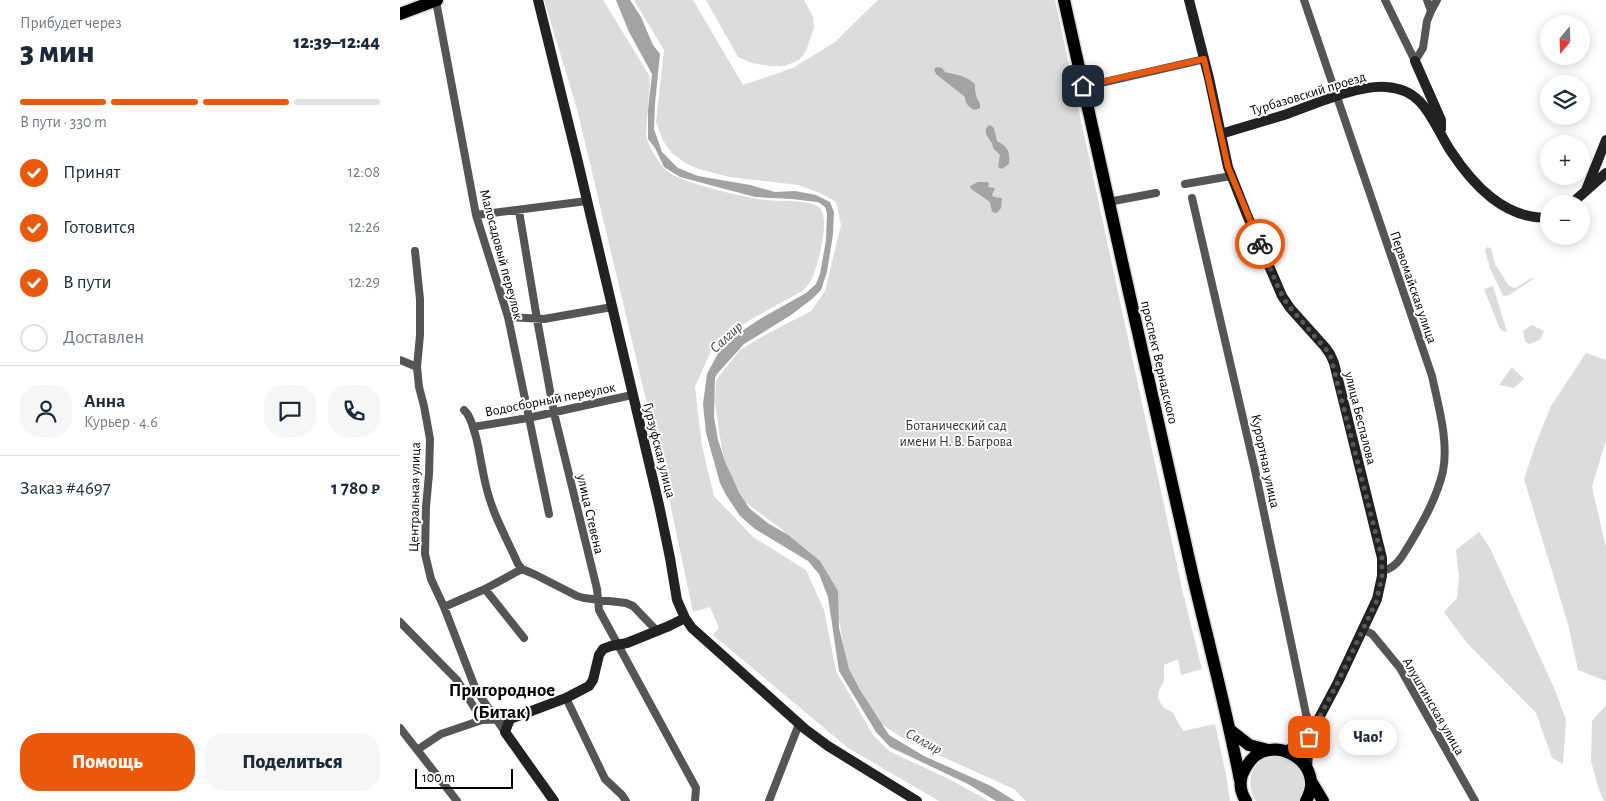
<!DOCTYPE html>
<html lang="ru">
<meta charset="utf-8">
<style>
:root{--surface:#fff;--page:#f6f6f7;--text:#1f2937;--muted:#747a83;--line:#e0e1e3;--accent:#ea580c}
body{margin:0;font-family:"Alegreya Sans",sans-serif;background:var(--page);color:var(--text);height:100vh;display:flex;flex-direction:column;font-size:19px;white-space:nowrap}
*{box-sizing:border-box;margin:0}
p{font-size:16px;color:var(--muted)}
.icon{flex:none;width:28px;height:28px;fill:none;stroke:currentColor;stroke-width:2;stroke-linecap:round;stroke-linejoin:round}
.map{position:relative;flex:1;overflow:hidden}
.sheet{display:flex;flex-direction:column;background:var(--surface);width:400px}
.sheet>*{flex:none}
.needle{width:32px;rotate:199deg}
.controls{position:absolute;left:1140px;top:15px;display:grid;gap:10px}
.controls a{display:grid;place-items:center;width:50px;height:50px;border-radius:50%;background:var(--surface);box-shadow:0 2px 12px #0003;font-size:25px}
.scale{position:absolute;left:15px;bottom:12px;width:98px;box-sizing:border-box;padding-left:5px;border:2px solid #000;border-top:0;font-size:14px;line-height:18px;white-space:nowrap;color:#000;-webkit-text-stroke:4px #fff;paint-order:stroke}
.pin{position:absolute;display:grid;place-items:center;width:42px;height:42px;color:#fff;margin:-21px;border-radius:10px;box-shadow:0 2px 8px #0006}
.courier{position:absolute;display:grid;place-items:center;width:50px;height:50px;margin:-25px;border:4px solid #ea580c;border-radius:50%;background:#fff;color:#222;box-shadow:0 1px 6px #0007}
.bubble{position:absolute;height:35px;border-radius:18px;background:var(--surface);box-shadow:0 2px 12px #0003;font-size:16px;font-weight:800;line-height:35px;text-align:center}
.summary em{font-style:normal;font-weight:800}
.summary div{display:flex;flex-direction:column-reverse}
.summary{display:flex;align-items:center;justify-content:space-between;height:85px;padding:0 20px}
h1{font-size:32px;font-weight:800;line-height:38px}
.bar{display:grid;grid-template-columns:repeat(4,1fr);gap:8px 5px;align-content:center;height:60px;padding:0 20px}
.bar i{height:6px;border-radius:4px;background:var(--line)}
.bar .on{background:var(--accent)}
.bar p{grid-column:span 4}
.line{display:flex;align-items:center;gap:12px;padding:0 20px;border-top:1px solid var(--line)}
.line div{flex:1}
.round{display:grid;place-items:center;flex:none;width:52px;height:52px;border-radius:20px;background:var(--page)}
ol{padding:0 20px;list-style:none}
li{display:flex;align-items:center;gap:15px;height:55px}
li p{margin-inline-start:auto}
li .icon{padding:5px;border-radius:50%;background:var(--accent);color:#fff;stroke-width:4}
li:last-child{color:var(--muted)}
li i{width:28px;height:28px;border:2px solid var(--line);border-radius:50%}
.action{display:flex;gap:10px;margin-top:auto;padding:10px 20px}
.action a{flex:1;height:58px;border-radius:20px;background:var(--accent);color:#fff;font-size:20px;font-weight:800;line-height:58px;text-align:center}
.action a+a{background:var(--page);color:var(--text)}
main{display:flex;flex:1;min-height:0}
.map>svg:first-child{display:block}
.green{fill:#dcdcdc}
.water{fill:#a3a3a3}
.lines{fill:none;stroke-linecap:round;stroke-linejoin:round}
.primary-casing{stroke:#dbdbdb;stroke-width:15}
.street{stroke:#555;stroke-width:8}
.secondary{stroke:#222;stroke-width:10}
.primary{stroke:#000;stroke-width:12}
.done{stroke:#595959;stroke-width:5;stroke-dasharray:0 9}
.route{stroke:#ea580c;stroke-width:6}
.labels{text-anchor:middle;stroke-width:4;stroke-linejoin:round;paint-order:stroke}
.street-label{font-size:14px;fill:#000;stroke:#fff}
.park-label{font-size:14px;fill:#333;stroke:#fff}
.water-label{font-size:15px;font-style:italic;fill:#444;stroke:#fff}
.district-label{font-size:19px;font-weight:bold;fill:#000;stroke:#fff}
</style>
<main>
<section class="sheet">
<div class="summary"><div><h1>3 мин</h1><p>Прибудет через</p></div><em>12:39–12:44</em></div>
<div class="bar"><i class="on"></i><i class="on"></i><i class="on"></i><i></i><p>В пути · 330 m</p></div>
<ol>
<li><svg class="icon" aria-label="check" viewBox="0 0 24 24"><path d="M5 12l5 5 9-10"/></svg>Принят<p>12:08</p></li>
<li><svg class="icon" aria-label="check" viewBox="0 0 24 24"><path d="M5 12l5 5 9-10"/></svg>Готовится<p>12:26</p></li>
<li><svg class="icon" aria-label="check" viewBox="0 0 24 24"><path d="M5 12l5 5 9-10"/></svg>В пути<p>12:29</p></li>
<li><i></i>Доставлен</li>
</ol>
<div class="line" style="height:90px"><a class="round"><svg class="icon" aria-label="person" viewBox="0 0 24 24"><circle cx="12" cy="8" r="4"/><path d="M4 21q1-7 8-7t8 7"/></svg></a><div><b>Анна</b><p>Курьер · 4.6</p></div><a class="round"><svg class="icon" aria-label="chat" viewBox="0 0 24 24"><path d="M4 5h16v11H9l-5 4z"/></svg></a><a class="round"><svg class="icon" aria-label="phone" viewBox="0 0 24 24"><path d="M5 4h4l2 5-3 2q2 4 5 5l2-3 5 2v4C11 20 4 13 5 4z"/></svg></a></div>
<div class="line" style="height:65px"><div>Заказ #4697</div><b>1 780 ₽</b></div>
<div class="action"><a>Помощь</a><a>Поделиться</a></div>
</section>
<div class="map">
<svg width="1206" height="801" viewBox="0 0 1206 801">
<rect width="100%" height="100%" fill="#fff"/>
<path class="green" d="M144 0H203L249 75 250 82 246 135C248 146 259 164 267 171 281 183 346 198 366 200 381 202 409 198 421 209 429 223 419 261 413 276 411 282 407 287 402 291L350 320 314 344 295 387 302 446 314 496 353 537 406 570 424 610 436 671 473 735 489 751 547 778 589 801H539L448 748 313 635 319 628 310 607 293 612 266 484 177 109Z
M234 0H293L343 85 393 68 435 42 478 0H655L783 593 802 669 781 675 778 659 764 665V681L759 690 758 698 763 707 773 713 783 731 815 724 826 774 830 801H626L614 789 507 741 480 723 458 692 447 667 439 620 419 562 379 527 345 502 328 471 322 450 315 402 316 380 340 350 365 335 411 311 425 291 441 225 436 202 422 194 398 185 329 177 299 169 285 163 273 154 263 141 256 122 264 50Z
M306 0H404L413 17 414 28 406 51 399 60 385 66H371L352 63 338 57Z
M1087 247 1091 248 1095 264 1109 286 1115 288 1130 279 1135 278 1109 295 1103 296 1090 268 1085 250Z
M1093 286 1107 332 1101 330 1099 327 1084 289Z
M1132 325 1144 331 1140 340 1129 344 1125 341 1123 331Z
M1186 353 1206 360V440L1192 487 1206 548V681L1178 670 1168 624 1124 479 1135 446 1151 406Z
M1112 367 1124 379 1114 388 1099 385Z
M1079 532 1090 548 1155 690 1166 720 1163 764 1152 758 1136 713 1067 643 1044 612 1057 598 1059 577 1056 550Z
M1206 705V801H1204L1199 790 1191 761 1192 721Z
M878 756C881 757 886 757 890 759 906 766 909 787 900 801H856C846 787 849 766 865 759 869 757 874 757 878 756Z"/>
<path class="water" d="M216 0H230L241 17 253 45 260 54 255 104 254 129 262 152 278 168 298 176 350 185 375 192 395 191 416 195 430 202 434 212 433 234 427 272 421 290 412 299 391 315 344 344 317 374 315 378 314 417 318 440 326 464 339 492 349 508 369 524 387 534 420 561 438 591 439 628 449 669 460 690 489 735 524 756 591 786 615 801H596L568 784 490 747 476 732 439 671 428 597 419 574 408 561 355 529 340 516 326 495 320 483 306 433 303 404 307 374 316 357 323 344 328 340 360 319 406 293 416 284 420 274 426 240 427 213 425 207 418 202 391 199 355 197 280 177 264 167 255 148 248 139V110L252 74 229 32Z
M537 67 542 68 545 72 562 76 570 80 575 84C575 87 575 92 576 95 577 101 581 102 580 108L575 110C569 108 565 103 565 97L536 74 534 69Z
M590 125 594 128 597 141C608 147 610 151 609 164L602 169 598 167 600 155 593 148C593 139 582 136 587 127Z
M578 182H587L589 183 588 187 595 188 592 195 594 197 602 198 601 208 597 213 592 212 590 202 571 189 570 186Z"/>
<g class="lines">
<g class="primary-casing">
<path id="primary" d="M664 0C706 193 750 384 793 577 809 645 827 712 840 780
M0 14 37 0
M830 730 849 745 868 750
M911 781 923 801
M846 801C841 793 839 784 842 775 845 768 849 761 855 756 876 740 909 756 911 782 912 789 909 795 906 801"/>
</g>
<path class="street" d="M904 0 1032 376C1038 405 1049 441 1043 471 1037 497 1024 520 1011 542 1003 554 998 568 982 571
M985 0 1015 61
M1027 0 1031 11
M36 1 76 215 108 317 149 514
M1015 61 1023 48 1027 21 1031 11 1037 0
M683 87 805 59
M785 184 831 176
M792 198 855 470 906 714 909 722 916 726
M708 202 756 193
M119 211 137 319 154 413 197 589 199 610 296 788 295 801
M76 215 187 201
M15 251 20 299V335L17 367 19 387 24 406 30 439 29 474 26 507 25 554 31 579 44 607 76 690 105 732
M108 317 144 319 212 307
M0 360 17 367
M64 410C71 416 73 428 76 437 80 453 82 470 86 486 92 513 107 539 118 564L122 569 136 575 177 596 184 598 226 603 233 606 257 631
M73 427 128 418 232 395
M85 589 122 569
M44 607 85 589 124 638
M0 622 57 680 82 720 90 710
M964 630 972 634 1000 668 1075 801
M166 698 205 779 222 795 226 801
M0 728 57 801
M17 750 41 734 82 720 110 719
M369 801 399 724"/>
<path class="secondary" d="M138 0 177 158 259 505 270 558 277 600 285 618 292 628 405 729 428 746 517 801
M789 0 809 78 828 167 847 215 882 296 890 308 925 347 930 354 934 363 982 558V576L977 599 938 682 909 737 907 768
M1015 61 1041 120V129
M821 134C843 127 865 121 887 114 915 104 957 85 986 87 1025 89 1032 122 1050 150 1073 185 1104 219 1149 218
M1186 190 1206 140
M1171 204 1206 173
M886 751 909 737
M154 801 105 732 110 719 166 698 189 686 193 680 199 655 203 649 211 646 227 643 269 626 285 618"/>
<use href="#primary" class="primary"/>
</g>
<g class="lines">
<path class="done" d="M860 244 878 287 887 304 930 354 982 558V576L977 600 938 682 909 737"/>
<path class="route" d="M683 86 804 59 828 167 860 244"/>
</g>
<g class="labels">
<g class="street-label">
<text transform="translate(908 93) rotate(-17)" y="5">Турбазовский проезд</text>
<text transform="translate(102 254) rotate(75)" y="5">Малосадовый переулок</text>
<text transform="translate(1014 287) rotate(71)" y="5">Первомайская улица</text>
<text transform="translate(760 362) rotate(77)" y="5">проспект Вернадского</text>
<text transform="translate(150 399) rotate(-11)" y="5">Водосборный переулок</text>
<text transform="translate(961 418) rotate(76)" y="5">улица Беспалова</text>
<text transform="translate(260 450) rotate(76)" y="5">Гурзуфская улица</text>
<text transform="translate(866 461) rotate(78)" y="5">Курортная улица</text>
<text transform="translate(14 497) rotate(-89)" y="5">Центральная улица</text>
<text transform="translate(191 514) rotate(77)" y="5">улица Стевена</text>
<text transform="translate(1034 706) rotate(60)" y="5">Алуштинская улица</text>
</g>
<g class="park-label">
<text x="556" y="430">Ботанический сад<tspan x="556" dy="16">имени Н. В. Багрова</tspan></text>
</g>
<g class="water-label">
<text transform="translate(326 337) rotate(-43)" y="5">Салгир</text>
<text transform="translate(524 741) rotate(28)" y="5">Салгир</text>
</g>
<g class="district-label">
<text x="102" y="696">Пригородное<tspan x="102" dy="22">(Битак)</tspan></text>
</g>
</g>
</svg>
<div class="controls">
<a><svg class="needle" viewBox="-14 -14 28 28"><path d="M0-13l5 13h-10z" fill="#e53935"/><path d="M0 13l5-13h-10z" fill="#747a83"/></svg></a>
<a><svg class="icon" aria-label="layers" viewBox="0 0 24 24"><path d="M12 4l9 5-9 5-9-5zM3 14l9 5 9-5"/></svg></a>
<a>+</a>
<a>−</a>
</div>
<div class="scale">100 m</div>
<div class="pin" style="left:909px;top:737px;background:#ea580c"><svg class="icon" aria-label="bag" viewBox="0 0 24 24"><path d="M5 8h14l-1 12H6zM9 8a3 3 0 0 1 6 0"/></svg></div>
<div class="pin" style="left:683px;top:86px;background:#1f2937"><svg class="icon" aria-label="home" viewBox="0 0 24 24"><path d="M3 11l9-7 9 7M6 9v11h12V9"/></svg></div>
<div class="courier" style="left:860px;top:244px"><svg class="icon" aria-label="bike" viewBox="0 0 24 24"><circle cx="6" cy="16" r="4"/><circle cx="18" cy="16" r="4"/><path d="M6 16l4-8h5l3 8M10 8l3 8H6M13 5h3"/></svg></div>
<div class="bubble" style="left:939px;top:720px;width:58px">Чао!</div>
</div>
</main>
